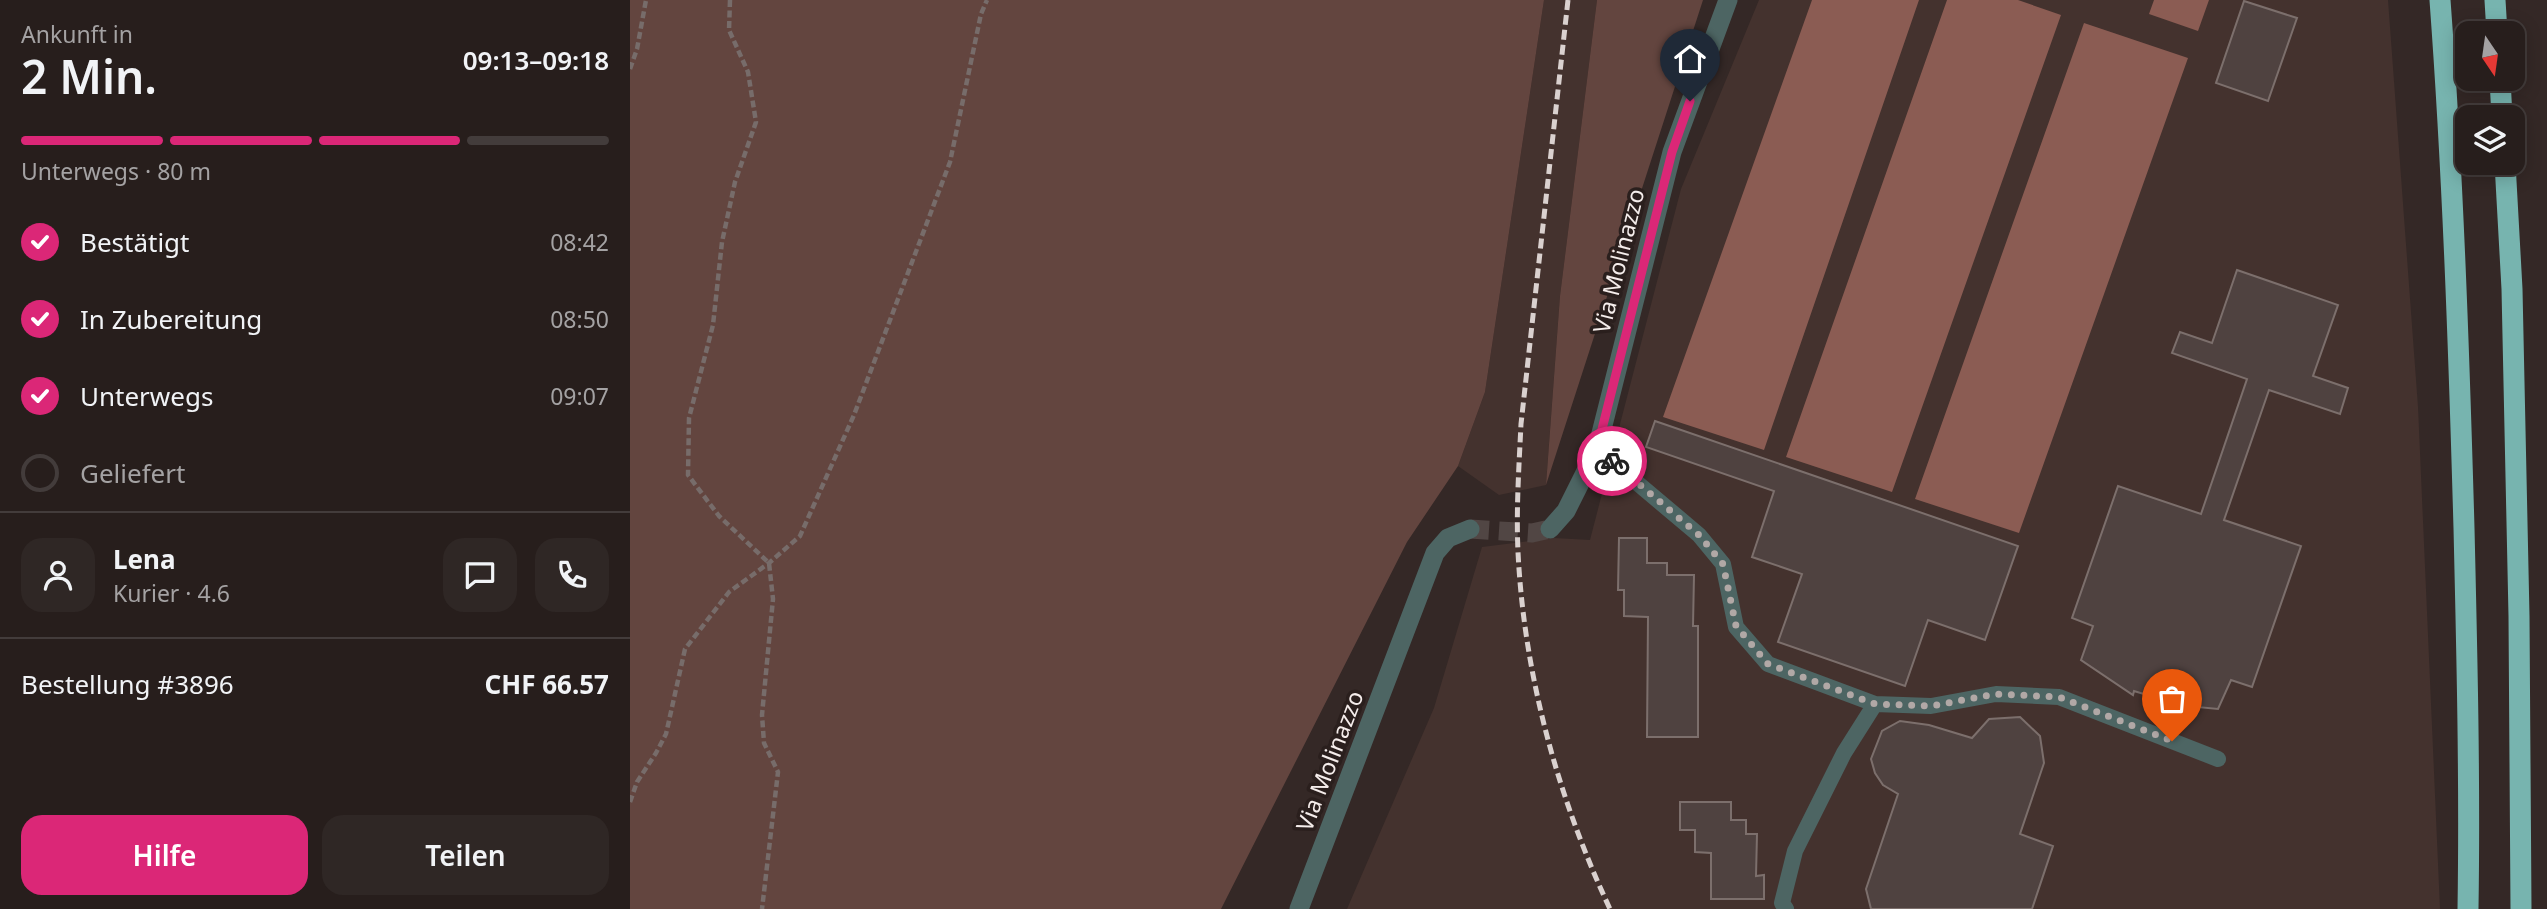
<!DOCTYPE html>
<html lang="de">
<meta charset="utf-8">
<style>
:root{--surface:#271e1c;--page:#2f2725;--text:#f1f3f6;--muted:#a4a2a3;--line:#433c3b;--accent:#db2777}
body{margin:0;font-family:"Noto Sans",sans-serif;background:var(--page);color:var(--text);height:100vh;display:flex;flex-direction:column;font-size:26px;white-space:nowrap}
*{box-sizing:border-box;margin:0}
p{font-size:23px;color:var(--muted)}
.icon{flex:none;width:38px;height:38px;fill:none;stroke:currentColor;stroke-width:2;stroke-linecap:round;stroke-linejoin:round}
.map{position:relative;flex:1;overflow:hidden}
.drawer{display:flex;flex-direction:column;background:var(--surface);width:630px}
.drawer>*{flex:none}
.needle{width:46px;rotate:167deg}
.tools{position:absolute;left:1825px;top:21px;display:grid;gap:14px}
.tools a{display:grid;place-items:center;width:70px;height:70px;border-radius:14px;background:var(--surface);box-shadow:0 4px 18px #0003,0 0 0 2px var(--line);font-size:35px}
.pin{position:absolute;display:grid;place-items:center;width:60px;height:60px;color:#fff;margin:-72px -30px;border-radius:50% 50% 50% 0;rotate:-45deg;box-shadow:0 0 7px #0007}
.pin .icon{rotate:45deg}
.courier{position:absolute;display:grid;place-items:center;width:70px;height:70px;margin:-35px;border:5px solid #db2777;border-radius:50%;background:#fff;color:#222;box-shadow:0 2px 9px #0007}
.headline em{font-style:normal;font-weight:600}
.headline div{display:flex;flex-direction:column-reverse}
.headline{display:flex;align-items:center;justify-content:space-between;height:119px;padding:0 21px}
h1{font-size:46px;font-weight:600;line-height:52px}
.bar{display:grid;grid-template-columns:repeat(4,1fr);gap:10px 7px;align-content:center;height:84px;padding:0 21px}
.bar i{height:9px;border-radius:5px;background:var(--line)}
.bar .active{background:var(--accent)}
.bar p{grid-column:span 4}
.line{display:flex;align-items:center;gap:18px;padding:0 21px;border-top:2px solid var(--line)}
.line div{flex:1}
.round{display:grid;place-items:center;flex:none;width:74px;height:74px;border-radius:21px;background:var(--page)}
ol{padding:0 21px;list-style:none}
li{display:flex;align-items:center;gap:21px;height:77px}
li p{margin-inline-start:auto}
li .icon{padding:7px;border-radius:50%;background:var(--accent);color:#fff;stroke-width:4}
li:last-child{color:var(--muted)}
li i{width:38px;height:38px;border:4px solid var(--line);border-radius:50%}
.action{display:flex;gap:14px;margin-top:auto;padding:14px 21px}
.action a{flex:1;height:80px;border-radius:21px;background:var(--accent);color:#fff;font-size:28px;font-weight:600;line-height:80px;text-align:center}
.action a+a{background:var(--page);color:var(--text)}
main{display:flex;flex:1;min-height:0}
.map>svg:first-child{display:block}
.built{fill:#44322e}
.green{fill:#63453f}
.water{fill:#8b5c53}
.building{fill:#4f4240;stroke:#7c6f6c;stroke-width:2}
.lines{fill:none;stroke-linecap:round;stroke-linejoin:round}
.minor-tunnel{stroke:#514644;stroke-width:19;stroke-dasharray:19 10;stroke-linecap:butt}
.path{stroke:#776c6a;stroke-width:4.5;stroke-dasharray:7 3.5;stroke-linecap:butt}
.service{stroke:#4d6563;stroke-width:16}
.minor{stroke:#4d6563;stroke-width:19}
.motorway{stroke:#77b4af;stroke-width:21}
.rail{stroke:#dad1cf;stroke-width:5;stroke-dasharray:10 5;stroke-linecap:butt}
.done{stroke:#b1a8a6;stroke-width:7;stroke-dasharray:0 12.6}
.route{stroke:#db2777;stroke-width:9}
.labels{text-anchor:middle;stroke-width:7;stroke-linejoin:round;paint-order:stroke}
.street-label{font-size:23px;fill:#f5edeb;stroke:#2a1f1d}
</style>
<main>
<section class="drawer">
<div class="headline"><div><h1>2 Min.</h1><p>Ankunft in</p></div><em>09:13–09:18</em></div>
<div class="bar"><i class="active"></i><i class="active"></i><i class="active"></i><i></i><p>Unterwegs · 80 m</p></div>
<ol>
<li><svg class="icon" aria-label="check" viewBox="0 0 24 24"><path d="M5 12l5 5 9-10"/></svg>Bestätigt<p>08:42</p></li>
<li><svg class="icon" aria-label="check" viewBox="0 0 24 24"><path d="M5 12l5 5 9-10"/></svg>In Zubereitung<p>08:50</p></li>
<li><svg class="icon" aria-label="check" viewBox="0 0 24 24"><path d="M5 12l5 5 9-10"/></svg>Unterwegs<p>09:07</p></li>
<li><i></i>Geliefert</li>
</ol>
<div class="line" style="height:126px"><a class="round"><svg class="icon" aria-label="person" viewBox="0 0 24 24"><circle cx="12" cy="8" r="4"/><path d="M4 21q1-7 8-7t8 7"/></svg></a><div><b>Lena</b><p>Kurier · 4.6</p></div><a class="round"><svg class="icon" aria-label="chat" viewBox="0 0 24 24"><path d="M4 5h16v11H9l-5 4z"/></svg></a><a class="round"><svg class="icon" aria-label="phone" viewBox="0 0 24 24"><path d="M5 4h4l2 5-3 2q2 4 5 5l2-3 5 2v4C11 20 4 13 5 4z"/></svg></a></div>
<div class="line" style="height:91px"><div>Bestellung #3896</div><b>CHF 66.57</b></div>
<div class="action"><a>Hilfe</a><a>Teilen</a></div>
</section>
<div class="map">
<svg width="1917" height="909" viewBox="0 0 1917 909">
<rect width="100%" height="100%" fill="#342826"/>
<path class="built" d="M914 0H967L930 296 916 485 869 495 828 466 855 392Z
M1129 0H1758L1788 407 1810 909H717L804 708 852 547 924 538 960 540 1051 189Z"/>
<path class="green" d="M0 0H914L855 392 828 466 777 542 591 909H0Z
M967 0H1073L916 485 930 296Z"/>
<path class="water" d="M1182 0H1289L1134 450 1033 417Z
M1317 0H1388L1431 15 1262 492 1156 457Z
M1524 0H1579L1568 31 1519 14Z
M1454 23 1558 58 1389 533 1285 499Z"/>
<path class="building" d="M1614 1 1667 18 1638 101 1586 83Z
M1607 270 1708 305 1683 376 1718 388 1710 414 1639 390 1594 520 1671 546 1622 687 1601 680 1588 709 1525 703 1527 698 1504 691 1503 695 1451 660 1463 626 1442 618 1488 486 1571 514 1617 379 1542 353 1550 332 1582 343Z
M1025 421 1388 546 1355 640 1298 620 1275 686 1148 642 1172 574 1122 557 1144 491 1016 447Z
M989 538H1017V563H1037V575H1064L1063 626H1068V737H1017L1018 617 994 616V590H988Z
M1390 717 1410 736 1414 763 1390 834 1423 846 1402 909H1241L1236 889 1268 794 1253 785 1245 773 1241 759 1252 731 1270 721 1299 725 1342 738 1359 719Z
M1050 802H1101V820H1116V834H1127L1126 876 1134 875V899H1081V853L1065 852V830H1050Z"/>
<g class="lines">
<path class="minor-tunnel" d="M840 529 902 533 920 529"/>
<path class="path" d="M100 0 99 30 118 72 126 122 105 182 92 242 83 325 59 418 58 475 89 516 139 563 143 599 132 715 134 743 148 772 132 909
M0 69 7 49 16 0
M0 802 7 782 26 753 36 734 55 649 99 592 139 563 170 536 224 415 320 162 351 14 357 0"/>
<path class="service" d="M967 449 1069 535 1093 564 1106 627 1138 664 1245 704 1301 706 1366 694 1429 697 1588 759
M1156 909 1152 903 1165 851 1214 753 1245 704"/>
<path class="minor" d="M920 529 936 511 967 449 1042 152 1098 0
M669 909 805 553 818 538 840 529"/>
<path class="motorway" d="M1810 0C1823 176 1829 352 1834 528 1837 655 1840 782 1838 909
M1865 0 1867 33
M1870 79 1872 117
M1875 163 1882 289 1889 616 1891 909"/>
<path class="rail" d="M938 0 891 424C889 467 886 509 888 552 894 675 928 798 980 909"/>
</g>
<g class="lines">
<path class="done" d="M982 461 1069 535 1093 564 1106 626 1138 664 1245 704 1301 706 1366 694 1429 697 1542 741"/>
<path class="route" d="M982 461 967 449 1042 152 1060 101"/>
</g>
<g class="labels">
<g class="street-label">
<text transform="translate(989 261) rotate(-76)" y="8">Via Molinazzo</text>
<text transform="translate(700 761) rotate(-69)" y="8">Via Molinazzo</text>
</g>
</g>
</svg>
<div class="tools">
<a><svg class="needle" viewBox="-14 -14 28 28"><path d="M0-13l5 13h-10z" fill="#e53935"/><path d="M0 13l5-13h-10z" fill="#a4a2a3"/></svg></a>
<a><svg class="icon" aria-label="layers" viewBox="0 0 24 24"><path d="M12 4l9 5-9 5-9-5zM3 14l9 5 9-5"/></svg></a>
</div>
<div class="pin" style="left:1542px;top:741px;background:#ea580c"><svg class="icon" aria-label="bag" viewBox="0 0 24 24"><path d="M5 8h14l-1 12H6zM9 8a3 3 0 0 1 6 0"/></svg></div>
<div class="pin" style="left:1060px;top:101px;background:#1f2937"><svg class="icon" aria-label="home" viewBox="0 0 24 24"><path d="M3 11l9-7 9 7M6 9v11h12V9"/></svg></div>
<div class="courier" style="left:982px;top:461px"><svg class="icon" aria-label="bike" viewBox="0 0 24 24"><circle cx="6" cy="16" r="4"/><circle cx="18" cy="16" r="4"/><path d="M6 16l4-8h5l3 8M10 8l3 8H6M13 5h3"/></svg></div>
</div>
</main>
